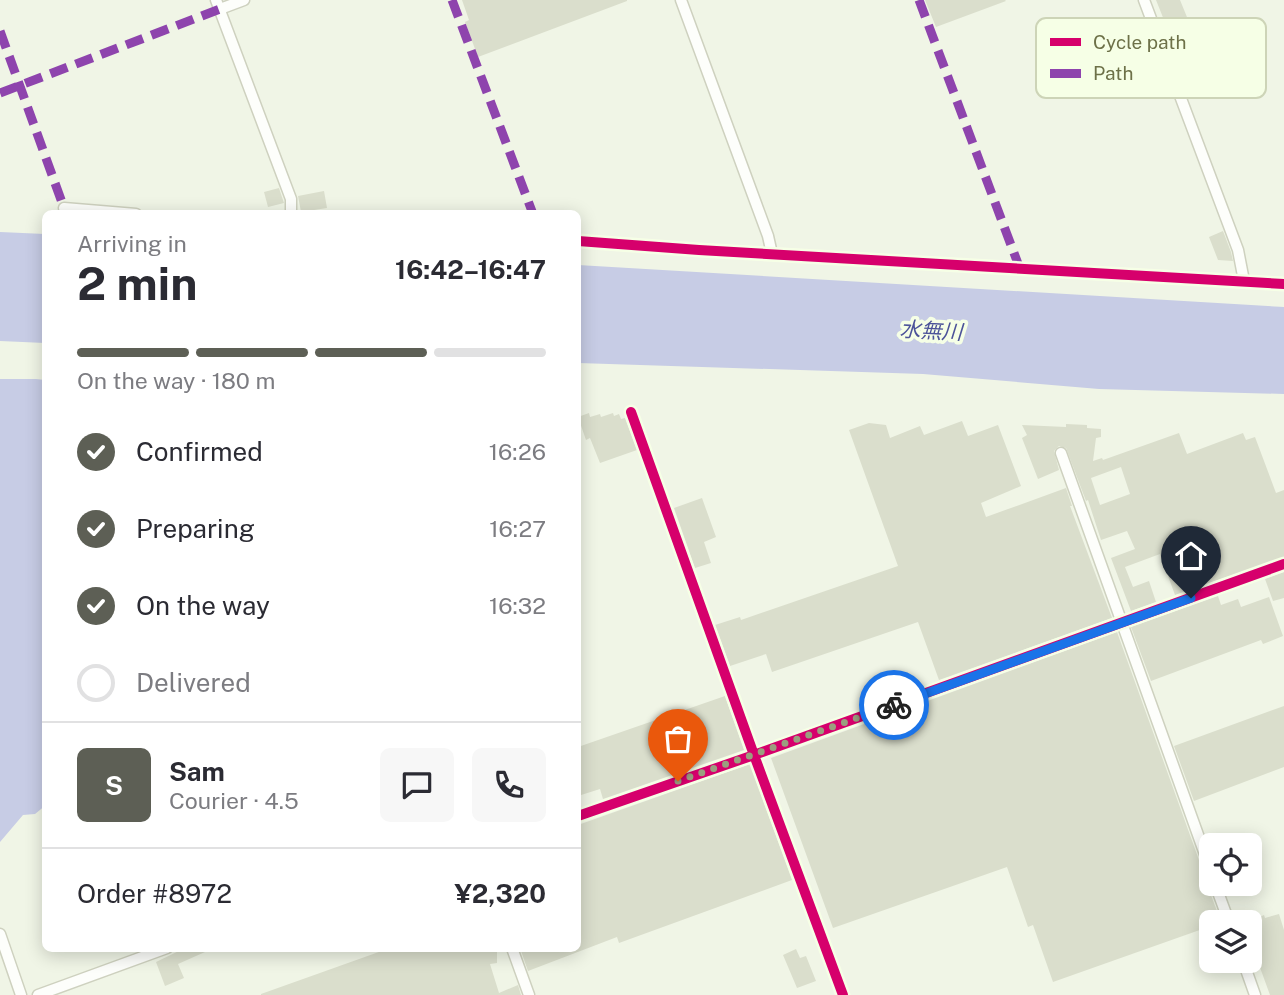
<!DOCTYPE html>
<meta charset="utf-8">
<style>
:root{--surface:#fff;--page:#f7f7f7;--text:#2b2b33;--muted:#7c7c81;--line:#e1e1e2;--accent:#5d5f55}
body{margin:0;font-family:"Public Sans","Noto Sans JP",sans-serif;background:var(--page);color:var(--text);height:100vh;display:flex;flex-direction:column;font-size:26px;white-space:nowrap}
*{box-sizing:border-box;margin:0}
p{font-size:23px;color:var(--muted)}
.icon{flex:none;width:38px;height:38px;fill:none;stroke:currentColor;stroke-width:2;stroke-linecap:round;stroke-linejoin:round}
.map{position:relative;flex:1;overflow:hidden}
.side{position:absolute;left:42px;top:210px;width:539px;height:742px;display:flex;flex-direction:column;background:var(--surface);border-radius:10px;box-shadow:0 4px 18px #0003}
.side>*{flex:none}
.controls{position:absolute;left:1199px;top:833px;display:grid;gap:14px}
.controls a{display:grid;place-items:center;width:63px;height:63px;border-radius:10px;background:var(--surface);box-shadow:0 4px 18px #0003;font-size:35px}
.pin{position:absolute;display:grid;place-items:center;width:60px;height:60px;color:#fff;margin:-72px -30px;border-radius:50% 50% 50% 0;rotate:-45deg;box-shadow:0 0 7px #0007}
.pin .icon{rotate:45deg}
.courier{position:absolute;display:grid;place-items:center;width:70px;height:70px;margin:-35px;border:5px solid #1a73e8;border-radius:50%;background:#fff;color:#222;box-shadow:0 2px 9px #0007}
.headline em{font-style:normal;font-weight:700}
.headline div{display:flex;flex-direction:column-reverse}
.headline{display:flex;align-items:center;justify-content:space-between;height:119px;padding:0 35px}
h1{font-size:46px;font-weight:700;line-height:52px}
.bar{display:grid;grid-template-columns:repeat(4,1fr);gap:10px 7px;align-content:center;height:84px;padding:0 35px}
.bar i{height:9px;border-radius:5px;background:var(--line)}
.bar .active{background:var(--accent)}
.bar p{grid-column:span 4}
.line{display:flex;align-items:center;gap:18px;padding:0 35px;border-top:2px solid var(--line)}
.line div{flex:1}
.round{display:grid;place-items:center;flex:none;width:74px;height:74px;border-radius:10px;background:var(--page)}
ol{padding:0 35px;list-style:none}
li{display:flex;align-items:center;gap:21px;height:77px}
li p{margin-inline-start:auto}
li .icon{padding:7px;border-radius:50%;background:var(--accent);color:#fff;stroke-width:4}
li:last-child{color:var(--muted)}
li i{width:38px;height:38px;border:4px solid var(--line);border-radius:50%}
.map>svg:first-child{display:block}
.water{fill:#c7cce5}
.building{fill:#dadecc;fill-rule:evenodd}
.lines{fill:none;stroke-linecap:round;stroke-linejoin:round}
.street-casing{stroke:#ced1bf;stroke-width:13}
.street{stroke:#fdfefb;stroke-width:10}
.quiet{stroke:#8e44ad;stroke-width:9;stroke-dasharray:18 9;stroke-linecap:butt}
.cycleway-casing{stroke:#f6ffe6;stroke-width:15}
.cycleway{stroke:#d6006c;stroke-width:10}
.done{stroke:#9b9f7f;stroke-width:7;stroke-dasharray:0 12.6}
.route{stroke:#1a73e8;stroke-width:9}
.labels{text-anchor:middle;stroke-width:7;stroke-linejoin:round;paint-order:stroke}
.water-label{font-size:21px;font-style:italic;fill:#4c5399;stroke:#f6ffe6}
.key{fill:#f6ffe6;stroke:#cdd4b7;stroke-width:2}
.key-label{font-size:19px;fill:#6d7148}
</style>
<div class="map">
<svg width="1284" height="995" viewBox="0 0 1284 995">
<rect width="100%" height="100%" fill="#f0f5e6"/>
<path class="water" d="M0 232 45 234V343L0 341Z
M578 265 1284 307V394L1099 389 923 374 578 363Z
M0 379H36L45 380 46 805 35 814 23 815 0 842Z"/>
<path class="building" d="M462 0H627V1L478 57 465 22 469 20Z
M925 0H1005L1006 1 936 27Z
M1156 0H1180L1189 22 1168 30Z
M279 188 284 203 268 207 264 192Z
M324 191 327 208 301 212 298 196Z
M1223 231 1231 252 1233 261 1218 260 1209 237Z
M589 413 590 417 600 414 601 417 613 413 614 416 619 414 621 419 625 418 637 450 600 463 590 438 586 440 578 417Z
M962 421 968 436 998 425 1021 486 981 503 986 517 1066 488 1072 506H1070L1112 618 939 680 918 622 772 672 766 654 730 666 715 625 740 617 741 620 898 566 849 430 869 423 886 425 890 438 920 426 924 435Z
M1066 424 1087 425V428L1101 429V437L1096 438 1093 461 1102 458 1103 460 1179 433 1187 454 1243 433 1246 440 1255 437 1276 493 1284 490V557L1175 595 1160 554 1125 567 1133 587 1149 581 1156 602 1131 611 1111 558 1135 549 1127 531 1101 540 1088 500 1086 501 1066 448 1059 446 1054 451 1059 470 1038 479 1022 438 1027 435 1022 425 1066 427ZM1121 467 1130 494 1100 505 1091 478Z
M702 498 716 537 704 542 711 563 695 568 674 508Z
M1284 572V598L1273 601 1265 579Z
M1218 596 1221 605 1238 599 1241 607 1269 597 1283 636 1263 644 1261 640 1151 681 1131 627Z
M1117 632 1204 874 1210 878 1208 882V887L1221 922H1211V926L1053 982 1033 925 1028 927 1007 867 833 928 771 758Z
M725 696 744 750 603 799 600 789 578 796V747Z
M1284 706V767L1194 801 1174 746Z
M750 764 792 880 619 943 617 937 528 971 520 948H578V825Z
M1279 914 1284 930V995H1270L1250 940V921L1264 915 1265 918Z
M185 948H214L178 964 184 978 165 986 156 962Z
M390 948H497V963L490 964 499 993 518 985 521 995H261V994Z
M796 949 800 958 806 956 816 981 797 988 783 955Z"/>
<g class="lines">
<g class="street-casing">
<path id="street" d="M216 0 291 199V214
M681 0 768 236 772 254
M1144 0 1238 250 1244 281
M220 9 244 0
M64 208 136 214
M578 241 699 250 1284 284
M631 412 754 755 843 995
M1061 453 1211 871
M578 816 754 755 1284 564
M1215 884 1229 922
M0 934 21 995
M512 948 529 995
M1243 961 1255 995
M38 995 167 948"/>
</g>
<use href="#street" class="street"/>
<path class="quiet" d="M452 0 533 214
M919 0 1020 269
M0 31 64 208
M0 93 220 9"/>
<g class="cycleway-casing">
<path id="cycleway" d="M578 241 699 250 1284 284
M631 412 754 755 843 995
M578 816 754 755 1284 564"/>
</g>
<use href="#cycleway" class="cycleway"/>
</g>
<g class="lines">
<path class="done" d="M678 781 894 705"/>
<path class="route" d="M894 705 1191 598"/>
</g>
<g class="labels">
<g class="water-label">
<text transform="translate(931 331) rotate(3)" y="7">水無川</text>
</g>
</g>
<rect x="1036" y="18" width="230" height="80" rx="10" class="key"/>
<rect x="1050" y="38" width="31" height="8" fill="#d6006c"/>
<rect x="1050" y="69" width="31" height="9" fill="#8e44ad"/>
<g class="key-label">
<text x="1093" y="49">Cycle path</text>
<text x="1093" y="80">Path</text>
</g>
</svg>
<div class="controls">
<a><svg class="icon" aria-label="locate" viewBox="0 0 24 24"><circle cx="12" cy="12" r="6"/><path d="M12 2v4M12 18v4M2 12h4M18 12h4"/></svg></a>
<a><svg class="icon" aria-label="layers" viewBox="0 0 24 24"><path d="M12 4l9 5-9 5-9-5zM3 14l9 5 9-5"/></svg></a>
</div>
<div class="pin" style="left:678px;top:781px;background:#ea580c"><svg class="icon" aria-label="bag" viewBox="0 0 24 24"><path d="M5 8h14l-1 12H6zM9 8a3 3 0 0 1 6 0"/></svg></div>
<div class="pin" style="left:1191px;top:598px;background:#1f2937"><svg class="icon" aria-label="home" viewBox="0 0 24 24"><path d="M3 11l9-7 9 7M6 9v11h12V9"/></svg></div>
<div class="courier" style="left:894px;top:705px"><svg class="icon" aria-label="bike" viewBox="0 0 24 24"><circle cx="6" cy="16" r="4"/><circle cx="18" cy="16" r="4"/><path d="M6 16l4-8h5l3 8M10 8l3 8H6M13 5h3"/></svg></div>
<section class="side">
<div class="headline"><div><h1>2 min</h1><p>Arriving in</p></div><em>16:42–16:47</em></div>
<div class="bar"><i class="active"></i><i class="active"></i><i class="active"></i><i></i><p>On the way · 180 m</p></div>
<ol>
<li><svg class="icon" aria-label="check" viewBox="0 0 24 24"><path d="M5 12l5 5 9-10"/></svg>Confirmed<p>16:26</p></li>
<li><svg class="icon" aria-label="check" viewBox="0 0 24 24"><path d="M5 12l5 5 9-10"/></svg>Preparing<p>16:27</p></li>
<li><svg class="icon" aria-label="check" viewBox="0 0 24 24"><path d="M5 12l5 5 9-10"/></svg>On the way<p>16:32</p></li>
<li><i></i>Delivered</li>
</ol>
<div class="line" style="height:126px"><b class="round" style="background:var(--accent);color:#fff">S</b><div><b>Sam</b><p>Courier · 4.5</p></div><a class="round"><svg class="icon" aria-label="chat" viewBox="0 0 24 24"><path d="M4 5h16v11H9l-5 4z"/></svg></a><a class="round"><svg class="icon" aria-label="phone" viewBox="0 0 24 24"><path d="M5 4h4l2 5-3 2q2 4 5 5l2-3 5 2v4C11 20 4 13 5 4z"/></svg></a></div>
<div class="line" style="height:91px"><div>Order #8972</div><b>¥2,320</b></div>
</section>
</div>
